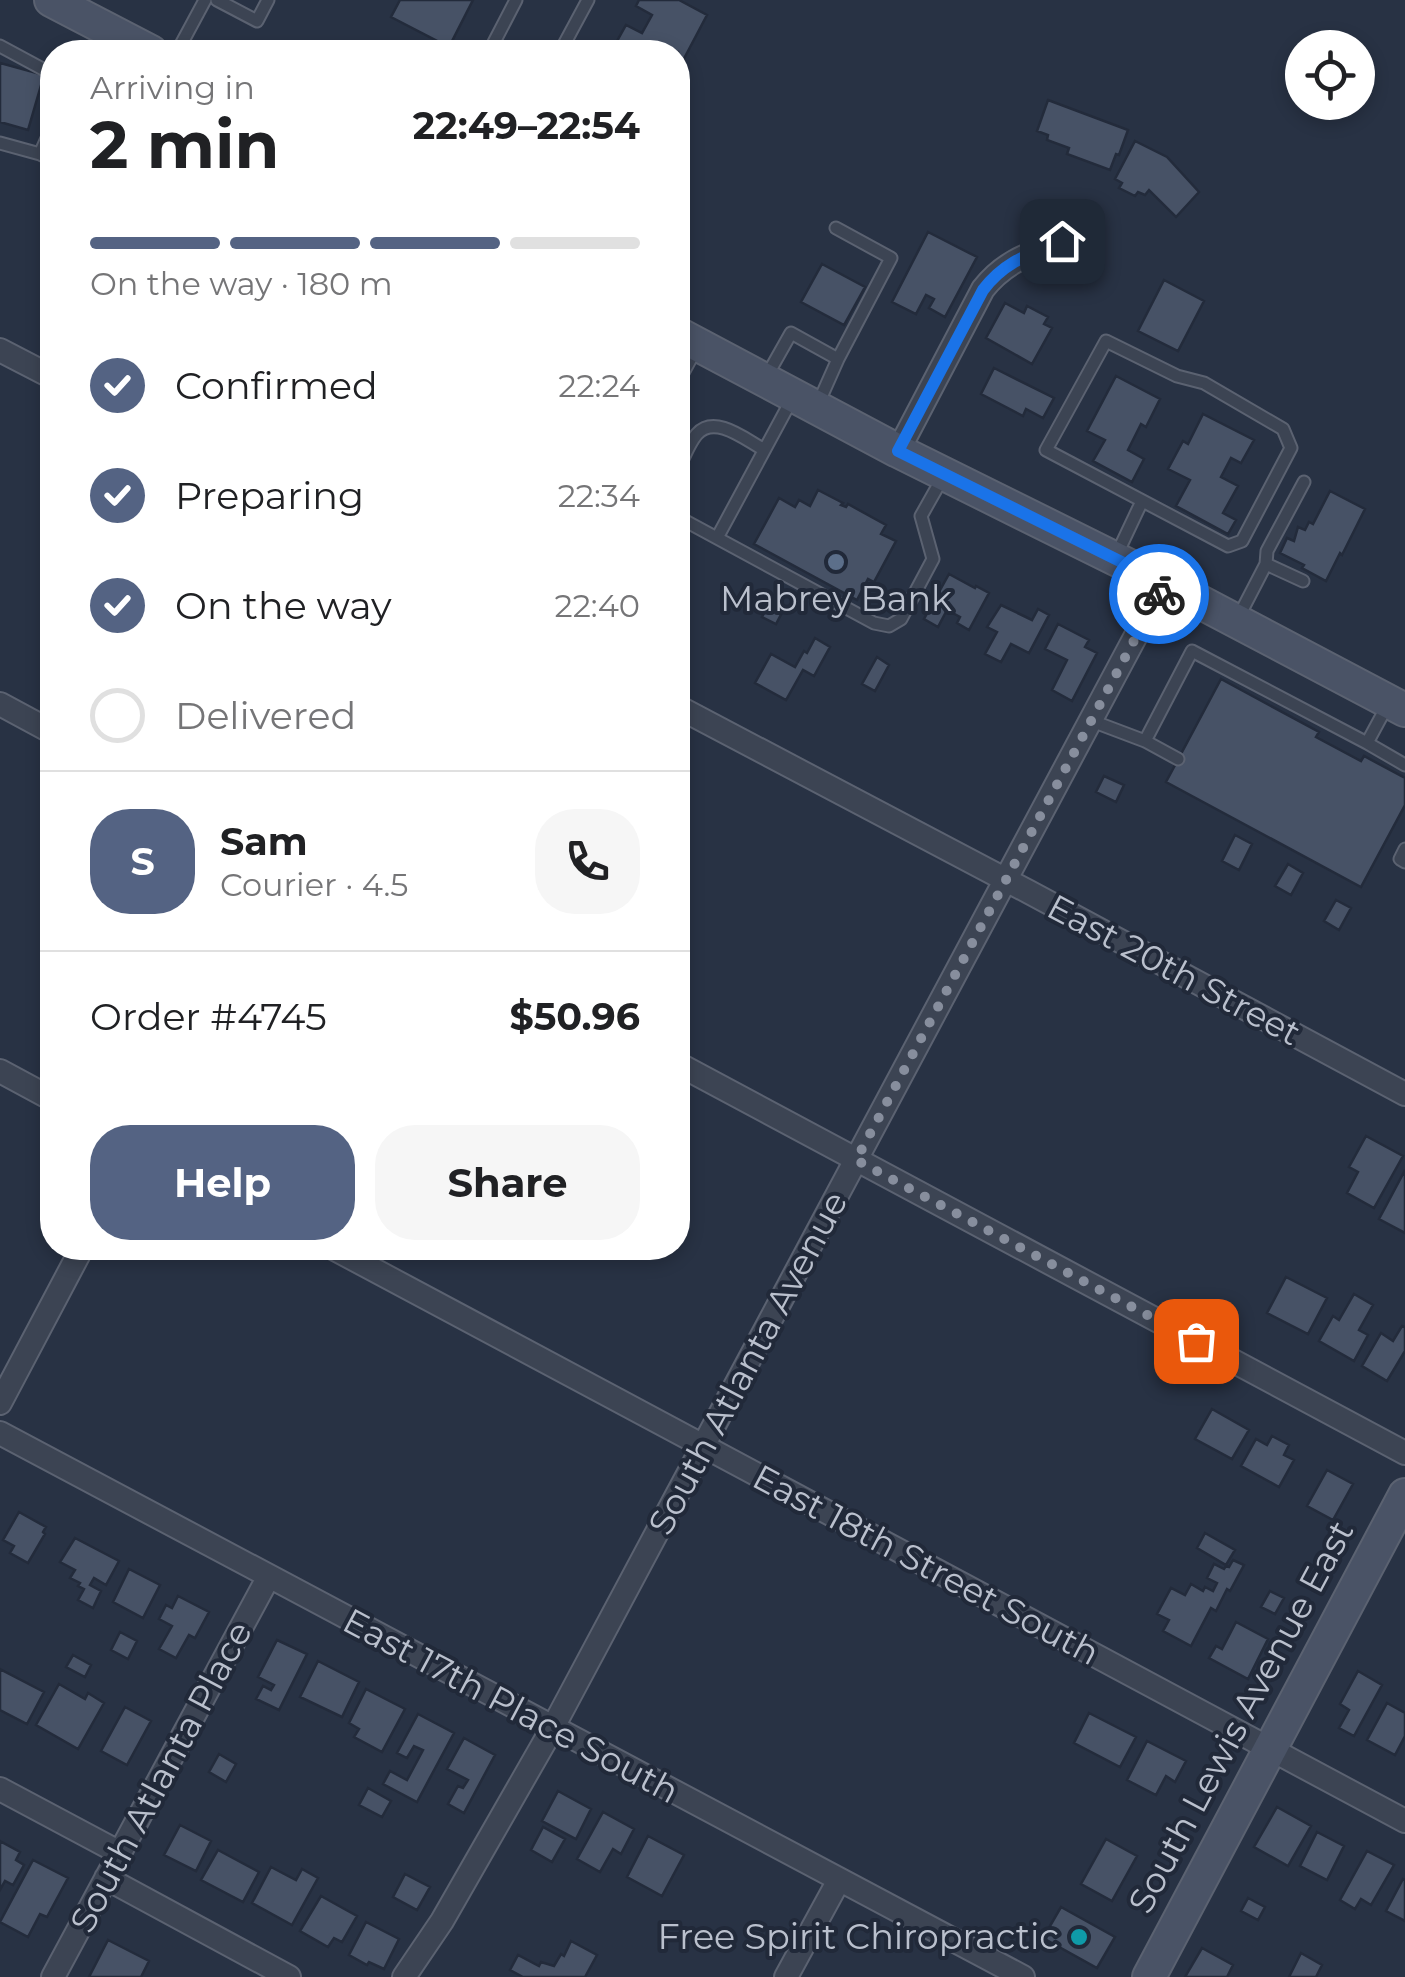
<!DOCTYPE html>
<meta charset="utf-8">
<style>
:root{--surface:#fff;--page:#f6f6f6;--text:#202124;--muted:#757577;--line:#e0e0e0;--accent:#546383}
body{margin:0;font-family:Montserrat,sans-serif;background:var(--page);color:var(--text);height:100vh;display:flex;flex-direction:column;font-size:38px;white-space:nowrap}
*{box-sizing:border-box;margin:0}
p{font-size:32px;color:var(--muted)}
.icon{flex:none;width:55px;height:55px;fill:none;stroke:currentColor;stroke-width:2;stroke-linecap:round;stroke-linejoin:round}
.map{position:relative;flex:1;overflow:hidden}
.details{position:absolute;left:40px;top:40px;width:650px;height:1220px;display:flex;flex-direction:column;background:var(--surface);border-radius:40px;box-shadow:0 5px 15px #0003}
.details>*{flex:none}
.controls{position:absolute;left:1285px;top:30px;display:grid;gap:20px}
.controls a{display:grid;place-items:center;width:90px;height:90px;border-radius:50%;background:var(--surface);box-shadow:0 5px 15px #0003;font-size:50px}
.pin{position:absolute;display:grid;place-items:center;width:85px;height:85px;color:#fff;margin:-42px;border-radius:20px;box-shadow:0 5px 15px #0006}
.courier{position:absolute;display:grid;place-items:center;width:100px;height:100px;margin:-50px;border:8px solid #1a73e8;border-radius:50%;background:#fff;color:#222;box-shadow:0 2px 12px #0007}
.headline em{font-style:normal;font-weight:700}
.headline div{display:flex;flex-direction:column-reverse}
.headline{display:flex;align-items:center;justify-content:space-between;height:170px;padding:0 50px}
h1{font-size:65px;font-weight:700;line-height:75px}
.bar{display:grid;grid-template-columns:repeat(4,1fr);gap:15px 10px;align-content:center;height:120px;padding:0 50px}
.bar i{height:12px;border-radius:8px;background:var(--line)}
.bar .active{background:var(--accent)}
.bar p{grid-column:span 4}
.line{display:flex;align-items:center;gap:25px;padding:0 50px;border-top:2px solid var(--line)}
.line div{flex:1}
.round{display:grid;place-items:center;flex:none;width:105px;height:105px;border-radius:40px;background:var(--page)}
ol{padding:0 50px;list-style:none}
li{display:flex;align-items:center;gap:30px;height:110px}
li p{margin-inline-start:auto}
li .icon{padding:10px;border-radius:50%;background:var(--accent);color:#fff;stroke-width:4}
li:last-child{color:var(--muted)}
li i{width:55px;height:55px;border:5px solid var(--line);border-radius:50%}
.primary-button{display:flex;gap:20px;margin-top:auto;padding:20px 50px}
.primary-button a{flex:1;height:115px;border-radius:40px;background:var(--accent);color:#fff;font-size:40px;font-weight:700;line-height:115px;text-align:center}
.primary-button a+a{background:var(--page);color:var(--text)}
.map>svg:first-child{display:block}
.building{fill:#475266;stroke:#232b3b;stroke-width:2.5}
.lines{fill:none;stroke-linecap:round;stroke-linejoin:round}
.service-casing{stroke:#5b6271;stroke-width:15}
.minor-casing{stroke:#5b6271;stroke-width:26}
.secondary-casing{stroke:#5b6271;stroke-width:36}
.service{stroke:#3c4453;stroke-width:11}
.minor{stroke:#3c4453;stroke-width:22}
.secondary{stroke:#4a5366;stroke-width:32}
.done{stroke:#878e9d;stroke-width:10;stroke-dasharray:0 18}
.route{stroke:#1a73e8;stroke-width:12}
.service-dot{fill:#5c6f8a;stroke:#212939;stroke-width:4}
.culture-dot{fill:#0f9aa8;stroke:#212939;stroke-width:4}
.labels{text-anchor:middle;stroke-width:8;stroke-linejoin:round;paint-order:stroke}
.poi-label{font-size:35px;fill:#bac0cd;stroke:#212939}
.street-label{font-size:35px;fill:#bac0cd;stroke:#212939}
</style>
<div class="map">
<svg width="1405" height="1977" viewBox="0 0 1405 1977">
<rect width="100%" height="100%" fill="#283244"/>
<path class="building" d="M400 0H473L449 47 391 17Z
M639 0H679L707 15 678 70V52H611L626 25 642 33 652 15 636 6Z
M0 63 44 75 28 130 0 122Z
M1048 100 1128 130 1119 155 1116 154 1110 170 1067 154 1069 148 1047 140 1048 135 1037 131Z
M1135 141 1167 157 1199 192 1176 217 1149 190 1145 195 1138 192 1135 196 1119 188 1122 183 1115 179Z
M928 232 977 257 945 317 929 308 934 299 926 295 916 314 892 302Z
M822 264 865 287 844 325 801 302Z
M1164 280 1204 301 1178 351 1138 331Z
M1005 303 1024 313 1027 306 1048 317 1044 324 1052 328 1032 364 986 338Z
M994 368 1054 398 1043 418 1026 409 1023 416 981 394Z
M1116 376 1160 399 1146 427 1141 424 1128 450 1144 459 1132 482 1093 461 1105 440 1087 431Z
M1203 414 1254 440 1241 463 1231 458 1221 477 1238 486 1223 513 1236 520 1228 534 1176 506 1190 480 1168 469 1183 441 1188 444Z
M818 490 843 503 841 505 846 507 848 504 886 525 881 534 896 541 874 582 868 579 857 600 754 544 779 498 795 507 799 500 810 506Z
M1330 491 1365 509 1342 555 1340 553 1326 581 1302 568 1304 565 1280 553 1287 538 1294 541 1298 527 1305 530 1309 522 1313 524Z
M949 574 975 588 976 586 989 593 969 630 957 623 960 617 947 610 938 627 924 619Z
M771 600 785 607 776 624 762 617Z
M1001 605 1032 620 1038 609 1049 615 1029 653 1011 644 1001 662 985 654 997 632 987 627Z
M1058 624 1089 640 1085 647 1097 653 1072 701 1052 690 1067 660 1045 649Z
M815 638 830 647 814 676 803 670 786 700 755 683 771 654 795 667 804 651 807 653Z
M877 657 889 665 875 691 862 684Z
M1221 679 1319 732 1316 737 1361 761 1364 756 1405 778V805L1361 887 1166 782Z
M1104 776 1124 785 1116 802 1096 792Z
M1235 835 1252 844 1239 870 1222 861Z
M1288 864 1303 873 1291 895 1275 886Z
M1336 900 1351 908 1339 930 1324 921Z
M1366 1136 1403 1156 1374 1208 1347 1193 1358 1172 1349 1167Z
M1405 1170V1233L1379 1219Z
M1286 1277 1327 1298 1308 1334 1267 1313Z
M1354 1294 1373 1305 1359 1330 1368 1335 1354 1361 1319 1341 1333 1316 1339 1320Z
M1402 1326 1405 1327V1351L1387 1381 1362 1366 1381 1333 1393 1341Z
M1212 1409 1249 1430 1232 1459 1195 1439Z
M1272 1436 1289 1445 1284 1455 1294 1460 1279 1487 1241 1466 1256 1439 1267 1445Z
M1327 1470 1353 1484 1333 1520 1307 1506Z
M19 1512 46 1527 43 1532 45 1534 28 1563 10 1553 14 1546 3 1540Z
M1205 1533 1235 1550 1226 1565 1197 1548Z
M75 1538 119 1561 106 1585 94 1578 90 1585 101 1591 93 1608 78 1600 84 1589 78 1586 80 1583 70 1578 75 1570 60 1562Z
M1233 1560 1244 1565 1230 1591 1227 1589 1216 1611 1211 1608 1191 1646 1163 1631 1169 1620 1157 1614 1171 1588 1185 1595 1191 1584 1203 1591 1205 1587 1213 1591 1217 1583 1207 1578 1214 1564 1224 1569 1226 1566 1229 1567Z
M129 1569 160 1585 143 1618 113 1602Z
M1270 1591 1284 1598 1275 1614 1261 1607Z
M178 1596 209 1612 195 1638 189 1635 176 1658 159 1649 172 1626 159 1619 166 1605 172 1608Z
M1236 1622 1268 1639 1248 1679 1209 1658 1216 1646 1222 1649Z
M120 1632 137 1641 128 1659 111 1650Z
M277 1640 307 1654 279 1710 256 1699 263 1686 271 1690 274 1685 258 1677Z
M73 1655 91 1665 85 1677 66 1667Z
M318 1661 359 1682 342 1717 300 1697Z
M0 1669 44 1692 27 1724 0 1710Z
M1358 1671 1382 1685 1354 1736 1339 1728 1349 1710 1340 1704Z
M59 1684 85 1699 88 1693 104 1703 78 1749 36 1725Z
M366 1689 405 1709 382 1752 354 1737 359 1729 349 1723Z
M1387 1703 1405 1713V1736L1395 1755 1367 1740Z
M125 1707 151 1721 127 1765 101 1751Z
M1089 1713 1136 1737 1120 1767 1074 1743Z
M418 1714 454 1733 417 1802 383 1784 390 1771 407 1780 423 1750 414 1746 407 1758 397 1753Z
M464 1738 495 1755 464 1813 448 1804 458 1786 463 1788 468 1780 447 1769Z
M1147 1741 1186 1761 1175 1782 1166 1776 1156 1795 1127 1780Z
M219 1754 236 1764 226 1782 209 1772Z
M368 1788 391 1801 382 1817 359 1805Z
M558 1791 591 1809 576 1839 542 1821Z
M1277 1807 1311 1826 1288 1866 1254 1847Z
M603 1812 634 1829 621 1854 613 1849 600 1872 577 1859Z
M180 1825 211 1841 196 1871 164 1855Z
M543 1827 565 1839 552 1862 531 1850Z
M1317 1832 1344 1846 1327 1880 1300 1866Z
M648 1836 684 1855 662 1896 627 1877Z
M1106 1839 1137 1856 1112 1901 1081 1884Z
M0 1841 20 1852 16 1860 24 1865 13 1885 5 1881 0 1890Z
M218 1850 259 1872 243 1902 201 1880Z
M1367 1851 1394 1865 1371 1905 1361 1899 1355 1909 1340 1900Z
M33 1860 68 1878 47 1917 40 1914 28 1937 0 1922Z
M271 1867 296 1880 302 1869 318 1878 292 1925 252 1903Z
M405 1874 430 1887 417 1910 393 1897Z
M1403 1879 1405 1880V1921L1386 1911Z
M321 1896 357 1916 342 1942 334 1938 328 1947 300 1931Z
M1248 1898 1265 1907 1258 1920 1241 1911Z
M1061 1907 1115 1937 1097 1968 1043 1938Z
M366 1922 399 1939 384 1969 369 1962 367 1965 349 1955Z
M108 1940 149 1961 141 1977H89Z
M571 1941 597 1955 585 1977H523L510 1970 518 1955 539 1966 541 1962 554 1966 561 1954 564 1956Z
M1202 1948 1233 1965 1227 1977H1185Z
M1301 1953 1322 1965 1316 1977H1289Z"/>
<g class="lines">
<g class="service-casing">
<path id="service" d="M217 0 257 21 268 0
M0 46 52 74
M177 52 205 0
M489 52 516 0
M560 52 588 0
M0 143 40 154 52 160
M40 154 52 127
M1106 341 1177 376 1204 383 1283 429 1291 448 1242 541 1228 546 1046 450Z
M765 379 791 333 838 359
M678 382 696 349
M818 404 838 359 891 258 836 228
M678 470C683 459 689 443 697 434 715 414 746 440 763 449
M678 517 874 623 889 626 901 619 933 559 921 516 943 477
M717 538 793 397
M1117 554 1142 501
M1266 564 1303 581
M1238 618 1266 564 1267 551 1304 482
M1387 706 1367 743 1405 765
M1092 721 1145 741 1178 759
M1145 741 1192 651 1367 743
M1405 849 1400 859 1405 862"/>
</g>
<g class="minor-casing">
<path id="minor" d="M0 350 52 377
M898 451 983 289C1005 261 1030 254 1062 241
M0 704 52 732
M678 707 1029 892 1405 1094
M678 1064 1405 1453
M0 1071 52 1099
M333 1248 1405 1821
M0 1403 82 1248
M0 1433 1023 1977
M0 1789 120 1853
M106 1878 289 1977
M53 1977 269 1576
M404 1977 442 1921 552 1729 1164 583
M786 1977 839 1880"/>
</g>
<g class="secondary-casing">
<path id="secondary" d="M51 0 151 52
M678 334 898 451 1164 583 1405 710
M1149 1977 1405 1495"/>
</g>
<use href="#service" class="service"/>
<use href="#minor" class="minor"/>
<use href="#secondary" class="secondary"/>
</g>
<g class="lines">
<path class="done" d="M1159 594 856 1160 1196 1341"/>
<path class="route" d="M1062 241C1030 254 1005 261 983 290L898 451 1164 583 1159 594"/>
</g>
<circle class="service-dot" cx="836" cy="562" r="10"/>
<circle class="culture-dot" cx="1079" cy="1937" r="10"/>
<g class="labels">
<g class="poi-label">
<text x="836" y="611">Mabrey Bank</text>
<text x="1059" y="1949" text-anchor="end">Free Spirit Chiropractic</text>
</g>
<g class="street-label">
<text transform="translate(1174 970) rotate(28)" y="12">East 20th Street</text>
<text transform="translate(748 1363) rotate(-62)" y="12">South Atlanta Avenue</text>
<text transform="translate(926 1565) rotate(28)" y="12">East 18th Street South</text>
<text transform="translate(511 1706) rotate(28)" y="12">East 17th Place South</text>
<text transform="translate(1241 1717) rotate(-62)" y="12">South Lewis Avenue East</text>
<text transform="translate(161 1777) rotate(-62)" y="12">South Atlanta Place</text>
</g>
</g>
</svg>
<div class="controls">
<a><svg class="icon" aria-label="locate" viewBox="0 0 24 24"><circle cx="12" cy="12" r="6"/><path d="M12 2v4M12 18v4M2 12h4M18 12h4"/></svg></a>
</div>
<div class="pin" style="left:1196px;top:1341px;background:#ea580c"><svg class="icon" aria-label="bag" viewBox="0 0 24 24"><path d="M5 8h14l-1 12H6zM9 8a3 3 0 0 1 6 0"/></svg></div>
<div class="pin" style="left:1062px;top:241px;background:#1f2937"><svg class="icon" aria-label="home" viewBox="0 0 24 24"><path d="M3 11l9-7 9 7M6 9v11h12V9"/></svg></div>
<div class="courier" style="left:1159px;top:594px"><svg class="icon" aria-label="bike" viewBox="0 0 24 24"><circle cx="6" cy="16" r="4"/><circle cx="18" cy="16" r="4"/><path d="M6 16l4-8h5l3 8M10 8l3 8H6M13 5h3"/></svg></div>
<section class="details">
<div class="headline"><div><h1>2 min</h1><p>Arriving in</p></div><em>22:49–22:54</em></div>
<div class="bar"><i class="active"></i><i class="active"></i><i class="active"></i><i></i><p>On the way · 180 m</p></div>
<ol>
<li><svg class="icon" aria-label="check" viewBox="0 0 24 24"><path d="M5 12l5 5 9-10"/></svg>Confirmed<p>22:24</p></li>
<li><svg class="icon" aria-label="check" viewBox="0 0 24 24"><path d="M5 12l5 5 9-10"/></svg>Preparing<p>22:34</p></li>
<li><svg class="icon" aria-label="check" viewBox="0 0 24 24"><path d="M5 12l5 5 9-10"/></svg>On the way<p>22:40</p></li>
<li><i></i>Delivered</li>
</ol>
<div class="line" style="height:180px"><b class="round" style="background:var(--accent);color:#fff">S</b><div><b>Sam</b><p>Courier · 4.5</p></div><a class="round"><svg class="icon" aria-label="phone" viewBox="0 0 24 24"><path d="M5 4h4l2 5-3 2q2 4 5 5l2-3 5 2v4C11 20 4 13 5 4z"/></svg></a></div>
<div class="line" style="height:130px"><div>Order #4745</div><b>$50.96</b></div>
<div class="primary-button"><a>Help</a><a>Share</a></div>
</section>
</div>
